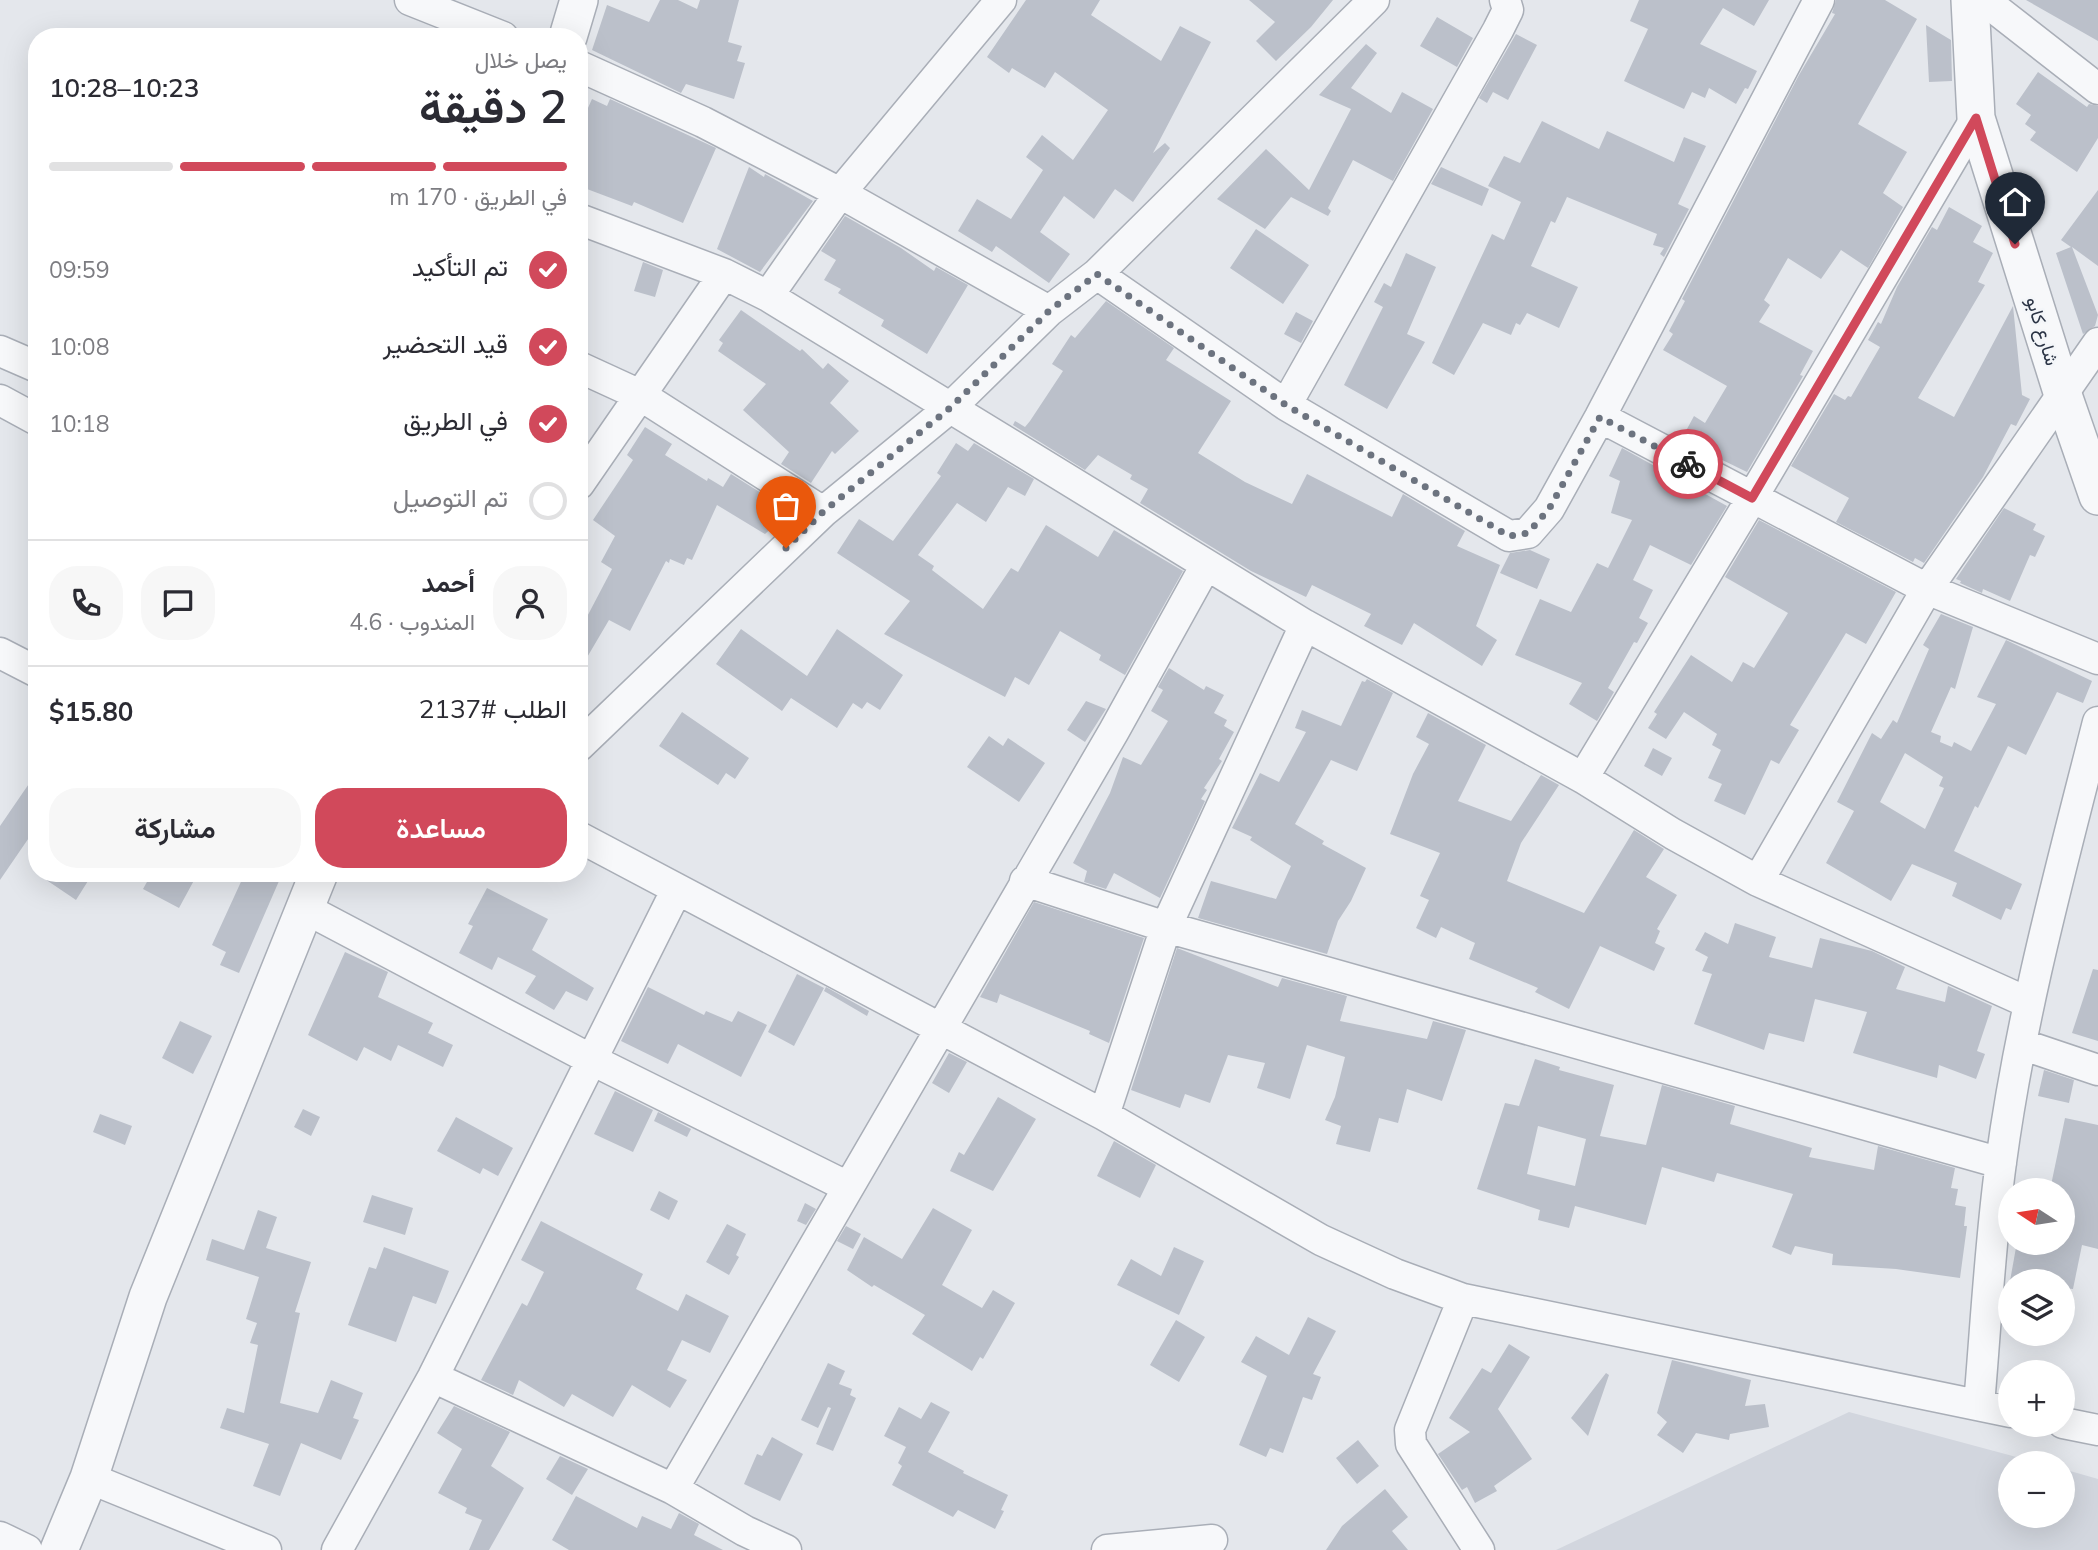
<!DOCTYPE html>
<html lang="ar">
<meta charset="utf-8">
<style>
:root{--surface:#fff;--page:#f7f7f7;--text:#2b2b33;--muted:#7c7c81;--line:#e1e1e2;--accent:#d1495b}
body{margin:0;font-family:Mulish,Vazirmatn,sans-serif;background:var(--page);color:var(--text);direction:rtl;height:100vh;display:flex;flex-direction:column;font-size:26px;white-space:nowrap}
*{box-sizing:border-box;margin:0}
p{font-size:23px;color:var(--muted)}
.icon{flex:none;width:38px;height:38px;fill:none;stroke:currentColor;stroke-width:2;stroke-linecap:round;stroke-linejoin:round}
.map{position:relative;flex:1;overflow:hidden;direction:ltr}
.side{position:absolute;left:28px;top:28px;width:560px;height:854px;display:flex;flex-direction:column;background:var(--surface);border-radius:28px;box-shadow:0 7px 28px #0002;direction:rtl}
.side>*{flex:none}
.needle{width:46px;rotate:282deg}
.fabs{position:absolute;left:1998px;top:1178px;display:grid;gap:14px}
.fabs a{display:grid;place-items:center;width:77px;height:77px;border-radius:50%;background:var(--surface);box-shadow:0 7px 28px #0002;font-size:35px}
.pin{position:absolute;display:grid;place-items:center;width:60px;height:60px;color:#fff;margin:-72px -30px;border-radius:50% 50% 50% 0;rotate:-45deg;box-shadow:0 0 7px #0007}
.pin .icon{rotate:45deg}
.courier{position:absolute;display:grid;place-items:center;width:70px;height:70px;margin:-35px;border:5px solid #d1495b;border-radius:50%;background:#fff;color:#222;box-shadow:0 2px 9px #0007}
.headline em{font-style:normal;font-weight:600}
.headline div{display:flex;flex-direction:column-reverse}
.headline{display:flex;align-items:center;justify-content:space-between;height:119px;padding:0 21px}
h1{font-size:46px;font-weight:600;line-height:52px}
.bar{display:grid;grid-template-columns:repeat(4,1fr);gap:10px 7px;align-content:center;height:84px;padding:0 21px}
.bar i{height:9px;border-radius:5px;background:var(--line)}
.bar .current{background:var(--accent)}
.bar p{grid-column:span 4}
.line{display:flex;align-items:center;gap:18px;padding:0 21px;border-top:2px solid var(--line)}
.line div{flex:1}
.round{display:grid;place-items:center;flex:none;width:74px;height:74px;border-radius:28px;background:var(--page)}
ol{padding:0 21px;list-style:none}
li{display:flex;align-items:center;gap:21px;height:77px}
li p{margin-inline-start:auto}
li .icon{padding:7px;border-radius:50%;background:var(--accent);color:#fff;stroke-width:4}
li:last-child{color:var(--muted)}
li i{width:38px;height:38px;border:4px solid var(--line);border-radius:50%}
.action{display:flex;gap:14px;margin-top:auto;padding:14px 21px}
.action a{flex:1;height:80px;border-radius:28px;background:var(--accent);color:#fff;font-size:28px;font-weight:600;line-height:80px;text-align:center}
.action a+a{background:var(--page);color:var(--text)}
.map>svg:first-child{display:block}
.built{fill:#d2d6de}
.building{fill:#bbc0ca;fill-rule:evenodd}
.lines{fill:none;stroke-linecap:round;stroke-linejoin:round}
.minor-casing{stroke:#a9aeb7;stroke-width:33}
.tertiary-casing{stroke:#a9aeb7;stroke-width:40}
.minor{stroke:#f7f8fa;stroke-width:30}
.tertiary{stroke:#f7f8fa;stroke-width:37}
.done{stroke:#6c737f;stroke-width:7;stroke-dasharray:0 12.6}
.route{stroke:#d1495b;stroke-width:9}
.labels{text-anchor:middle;stroke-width:5;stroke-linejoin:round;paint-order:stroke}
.street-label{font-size:19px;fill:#2b3445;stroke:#f4f6f9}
</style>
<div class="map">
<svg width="2098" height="1550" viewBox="0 0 2098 1550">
<rect width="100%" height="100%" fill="#e4e7ec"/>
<path class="built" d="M1849 1412 2039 1463H2011V1516H2063V1469L2098 1479V1550H1556Z"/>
<path class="building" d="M660 0H678L697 9 700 0H739L728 42 742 46 737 61 745 63 734 99 686 84 681 93 592 50 607 5 649 22Z
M1026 0H1100L1091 15 1161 61 1180 26 1211 42 1153 153 1165 143 1170 148 1133 202 1115 189 1094 219 1064 196 1040 232 1070 254 1049 283 996 246 992 252 958 231 977 199 1011 219 1043 170 1026 157 1042 135 1073 160 1108 110 1055 72 1045 88 1012 68 1009 73 987 57Z
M1249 0H1333L1311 27 1276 61 1256 41 1275 22Z
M1639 0H1769L1754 26 1723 8 1700 44 1757 71 1748 89 1745 88 1736 104 1709 88 1705 98 1692 92 1684 109 1624 81 1648 29 1630 21Z
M1836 0H1885L1917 19 1858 124 1907 152 1883 193 1903 207 1868 268 1841 250 1821 279 1788 258 1764 300 1770 305 1759 322 1813 351 1800 375 1803 376 1747 472 1681 440 1694 416 1705 423 1727 386 1663 350 1673 334 1669 331 1685 301 1682 299 1799 75 1835 14 1832 13Z
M2026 0H2098V41Z
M1437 17 1473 38 1457 67 1420 46Z
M1926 25 1951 40 1952 81 1929 82Z
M1516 34 1537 45 1508 100 1493 92 1487 103 1479 98Z
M1366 44 1377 53 1351 88 1391 113 1402 92 1433 109 1393 181 1353 160 1328 208 1331 211 1328 216 1291 197 1265 229 1217 199 1266 149 1309 190 1351 109 1319 95Z
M2038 72 2087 107 2089 104 2098 106V138L2077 172 2030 140 2036 132 2025 124 2031 115 2016 104Z
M592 99 607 106 610 99 716 148 683 223 634 202 632 206 579 186V128Z
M1542 121 1599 149 1607 131 1674 162 1684 137 1706 146 1678 204 1689 209 1664 257 1660 254 1664 248 1653 245 1657 234 1567 197 1555 223 1551 221 1531 266 1578 287 1559 328 1527 313 1520 325 1516 323 1511 335 1483 323 1454 375 1432 363 1492 234 1504 240 1521 202 1488 186 1504 156 1520 163Z
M749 167 764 177 765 174 813 201 760 272 717 249Z
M1441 167 1489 189 1482 206 1431 184Z
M2098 190V266L2072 247 2098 315 2095 326 2083 334 2056 253 2071 247 2061 240Z
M1949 207 1982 226 1973 242 1993 253 1978 282 1985 285 1918 398 1954 417 2013 306 2022 395 2030 399 2016 426 2011 424 1983 477 1924 563 1915 558 1913 562 1836 522 1849 498 1791 466 1834 394 1845 400 1848 396 1851 397 1880 347 1868 340 1878 322 1881 324 1897 287 1932 227 1937 230Z
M845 216 901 248 934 271 936 267 968 285 927 354 881 326 884 320 838 293 841 289 824 280 836 260 821 251Z
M1256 229 1309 265 1283 304 1230 268Z
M1406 253 1436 267 1407 334 1425 342 1387 409 1344 385 1383 307 1374 302 1384 283 1391 287Z
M643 262 663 270 655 297 634 291Z
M1106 301 1174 348 1166 360 1231 401 1198 453 1245 482 1292 504 1307 474 1392 517 1403 494 1465 531 1457 546 1500 565 1476 626 1497 640 1482 666 1414 623 1402 645 1364 626 1371 614 1312 585 1306 597 1251 571 1140 503 1148 489 1130 479 1132 475 1098 455 1085 470 1013 425 1015 421 1025 427 1030 421 1063 371 1052 364 1071 335 1075 338Z
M741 310 800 351 802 349 823 369 828 363 849 381 830 403 859 431 835 454 832 451 811 483 781 464 789 452 743 410 766 384 718 351 723 343 719 340Z
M1296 312 1313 321 1301 343 1284 334Z
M645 427 672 444 665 455 707 481 708 478 723 487 731 474 790 511 765 534 717 505 692 560 687 558 684 565 670 559 669 563 666 561 630 631 609 620 579 671V632L612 569 601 562 615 536 593 520 633 460 627 455Z
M956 443 968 451 974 443 1034 479 1025 496 1008 487 986 522 957 503 918 555 934 566 932 570 983 609 1011 568 1018 572 1046 525 1098 557 1114 530 1183 571 1125 675 1099 660 1101 655 1060 631 1029 685 1015 677 1005 697 884 634 910 601 837 553 859 519 893 541 941 476 937 473Z
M1622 448 1727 506 1691 565 1650 545 1633 580 1653 590 1639 618 1648 623 1637 643 1634 642 1608 688 1614 692 1597 721 1569 704 1582 683 1515 655 1540 599 1571 612 1597 563 1608 568 1632 520 1611 513 1620 481 1609 476Z
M2004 508 2036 524 2033 530 2045 536 2035 557 2030 555 2010 601 1983 589 1982 593 1960 583 1961 581 1956 579Z
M1759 520 1896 592 1866 644 1846 633 1790 725 1799 730 1779 764 1771 760 1745 815 1714 801 1722 784 1708 778 1721 750 1712 745 1717 734 1684 712 1666 739 1648 728 1657 714 1654 712 1691 655 1732 682 1743 662 1754 668 1788 613 1725 577Z
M1530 550 1550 559 1537 589 1500 573 1510 553Z
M1941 614 1973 627 1955 689 1951 687 1931 732 1941 736 1940 742 1952 747 1954 742 1971 751 1996 704 1977 697 2006 640 2092 681 2083 703 2057 692 2026 755 2008 746 1978 808 1975 806 1954 851 2022 884 2011 910 2006 908 2001 920 1952 896 1957 883 1912 864 1891 901 1826 863 1854 811 1837 802 1872 733 1881 739 1893 720 1897 723 1929 649 1923 645ZM1905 753 1943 777 1939 786 1944 788 1925 829 1880 802Z
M741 629 807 676 837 629 903 675 880 710 867 702 862 709 853 703 837 728 791 698 782 711 716 664Z
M1169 668 1204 690 1206 686 1224 695 1214 713 1227 720 1224 726 1234 732 1219 759 1222 761 1204 788 1207 790 1201 799 1205 801 1160 898 1114 873 1106 889 1084 882 1087 871 1073 863 1110 793 1123 757 1141 765 1168 721 1151 711 1163 690 1158 687Z
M1367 679 1393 693 1357 771 1331 760 1295 824 1324 841 1322 844 1366 868 1351 901 1338 921 1327 954 1198 918 1211 881 1276 899 1291 866 1250 840 1252 837 1232 828 1260 773 1279 782 1306 732 1295 728 1302 710 1341 726 1362 681 1365 682Z
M1086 701 1106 709 1085 742 1067 730Z
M682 712 749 758 735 779 726 773 718 785 659 746Z
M1428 713 1486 745 1458 801 1511 821 1541 775 1559 785 1521 843 1507 881 1584 913 1634 830 1664 849 1646 877 1677 895 1657 929 1660 931 1655 943 1665 948 1654 971 1600 946 1569 1009 1535 992 1538 988 1469 959 1475 943 1441 927 1436 938 1416 928 1429 900 1420 896 1440 853 1390 834 1413 774 1429 744 1416 737Z
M989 736 1003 746 1008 738 1045 763 1019 802 967 767Z
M1653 748 1672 758 1662 776 1644 766Z
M37 772V826L0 880V826Z
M36 873H93L76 900Z
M152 873H198L179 908 143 889Z
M245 873H264L279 881 239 973 220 965 226 952 212 945Z
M487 888 548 919 532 950 594 988 587 1001 566 991 554 1010 525 993 536 976 498 957 492 970 459 953 473 926 468 924Z
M1034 902 1144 938 1109 1043 1089 1034 1090 1031 1000 994 997 1003 980 997Z
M1735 923 1776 937 1769 957 1812 968 1820 938 1872 951 1905 967 1896 989 1945 1002 1948 986 1992 1006 1977 1051 1985 1054 1976 1079 1939 1065 1937 1078 1853 1053 1867 1012 1815 999 1804 1042 1769 1033 1764 1050 1694 1024 1712 974 1702 971 1708 957 1695 950 1705 932 1728 944Z
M1177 948 1278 987 1282 978 1347 996 1340 1021 1427 1039 1433 1021 1466 1030 1442 1101 1407 1089 1398 1123 1379 1118 1370 1152 1336 1144 1341 1126 1325 1120 1335 1097 1345 1057 1307 1045 1290 1099 1257 1088 1265 1063 1228 1055 1210 1103 1185 1094 1180 1108 1131 1090Z
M345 952 388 972 378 997 433 1023 428 1033 453 1045 443 1067 398 1045 391 1061 364 1047 357 1061 308 1035Z
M2093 969 2098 970V1041L2072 1033Z
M797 974 824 988 794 1046 768 1032Z
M648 987 704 1015 706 1011 732 1022 738 1011 767 1025 741 1077 678 1044 668 1064 621 1041Z
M826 987 869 1011 867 1016 824 991Z
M180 1021 212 1036 193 1074 162 1058Z
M949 1053 967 1062 949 1093 932 1083Z
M1535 1059 1560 1067 1559 1070 1614 1085 1600 1136 1646 1145 1662 1085 1735 1106 1730 1124 1812 1148 1809 1157 1874 1170 1878 1146 1955 1168 1951 1188 1958 1189 1955 1205 1966 1207 1964 1226H1967L1960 1278 1896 1269 1832 1265 1833 1254 1795 1246 1791 1255 1772 1247 1793 1194 1717 1173 1714 1182 1662 1167 1646 1225 1575 1206 1569 1228 1538 1220 1540 1210 1477 1189 1505 1103 1519 1106ZM1538 1126 1586 1139 1575 1186 1527 1174Z
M2044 1070 2074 1080 2069 1103 2038 1096Z
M615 1091 653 1110 633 1152 594 1134Z
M998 1097 1036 1119 993 1191 950 1171 959 1152 964 1155Z
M303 1109 320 1117 311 1136 294 1127Z
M658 1112 691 1129 687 1137 654 1121Z
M100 1114 132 1126 125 1145 93 1132Z
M456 1117 513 1148 498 1176 483 1168 480 1174 437 1151Z
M2065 1118 2098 1125V1249L2082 1245 2073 1289 2063 1288V1281H2010L2017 1242H2063V1190H2050Z
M1114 1141 1156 1165 1140 1198 1097 1176Z
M659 1191 678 1201 669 1220 650 1210Z
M372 1195 413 1208 405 1235 363 1222Z
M805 1203 816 1209 806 1225 797 1221Z
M933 1208 972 1230 942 1285 982 1308 993 1290 1015 1303 983 1359 980 1357 972 1371 912 1334 925 1315 874 1285 872 1287 847 1270 864 1237 902 1259Z
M258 1210 277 1217 266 1248 311 1262 295 1312 300 1313 280 1403 318 1413 331 1380 363 1393 353 1418 359 1420 341 1460 301 1443 280 1496 253 1486 269 1444 220 1428 227 1408 244 1413 258 1345 250 1343 257 1323 246 1319 259 1277 206 1260 212 1239 244 1250Z
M541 1221 643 1274 636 1289 678 1311 686 1294 729 1316 710 1353 682 1340 667 1370 687 1380 670 1408 632 1385 613 1417 572 1394 564 1407 519 1380 513 1395 481 1380 522 1303 527 1306 544 1272 521 1260Z
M727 1224 746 1234 736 1255 739 1257 729 1275 706 1262Z
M846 1226 861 1234 853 1249 837 1241Z
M384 1247 449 1271 436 1304 413 1296 396 1342 348 1325 369 1267 376 1269Z
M1174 1247 1204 1261 1179 1315 1117 1285 1131 1259 1161 1276Z
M1308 1317 1336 1331 1313 1374 1321 1377 1312 1400 1303 1397 1283 1453 1270 1448 1266 1457 1239 1445 1267 1376 1241 1362 1256 1336 1289 1355Z
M1176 1320 1205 1337 1179 1382 1150 1365Z
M1509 1344 1530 1357 1498 1409 1532 1459 1494 1486 1497 1491 1475 1503 1467 1487 1462 1490 1438 1454 1470 1432 1449 1418 1482 1368 1491 1373Z
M1672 1360 1751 1380 1745 1406 1765 1404 1769 1427 1730 1434 1729 1440 1696 1433 1683 1453 1657 1435 1667 1422 1657 1413Z
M828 1363 845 1371 839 1384 852 1389 850 1395 856 1398 833 1451 816 1444 831 1408 828 1407 818 1428 801 1420Z
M1606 1373 1609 1375 1588 1436 1571 1418Z
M931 1402 950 1412 928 1452 964 1471 963 1473 1008 1495 1001 1510 1004 1511 995 1529 958 1510 953 1517 892 1485 902 1466 898 1463 906 1447 884 1436 899 1407 921 1419Z
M454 1406 510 1432 491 1466 524 1488 489 1550H469L482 1520 465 1513 467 1508 438 1493 462 1449 437 1433Z
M772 1437 803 1454 780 1501 744 1484 757 1454 762 1456Z
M1358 1440 1379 1466 1357 1484 1336 1458Z
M560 1456 588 1469 572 1495 546 1479Z
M1385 1489 1408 1517 1392 1531 1408 1550H1326L1342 1526Z
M576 1496 637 1528 642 1516 671 1529 679 1513 699 1524 694 1535 723 1550H569L552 1540Z"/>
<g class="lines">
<g class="minor-casing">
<path id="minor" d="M410 0 503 37
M1984 0 2098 89
M579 66 703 122 840 193 1049 311
M579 219 724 274 768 296 1305 625 1583 778 1673 834 1758 881 2029 1003
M1097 274 1286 405 1509 536 1528 533 1549 509 1600 417 1819 0
M768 296 840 193 1001 0
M0 351 37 367
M579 367 640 395 823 512
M0 400 37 420
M1286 405 1498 30 1508 10 1505 0
M1600 417 1927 589 2098 659
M579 484 724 274
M0 653 37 672
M579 746 823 512 951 407 1049 311 1097 274 1374 0
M1583 778 1752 498 1976 118
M579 837 1104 1115 1321 1240 1395 1274 1463 1299 2011 1412
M1025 881 1166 927 2001 1163
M1758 881 1927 589 2098 343
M306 909 592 1060 848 1187
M2021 1044 2098 1070
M1104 1115 1166 927 1305 625
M1463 1299 1410 1430 1411 1444 1479 1550
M433 1377 673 1489 745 1531 786 1550
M1979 1405C1986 1324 1990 1242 2001 1162 2021 1013 2061 868 2098 722
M2063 1423 2098 1430
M89 1478 266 1550
M673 1489 1114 731 1206 565
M0 1537 27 1550
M337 1550 433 1377 677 889
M1107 1550 1212 1540"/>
</g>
<g class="tertiary-casing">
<path id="tertiary" d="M1970 0 1976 118 2063 395 2098 496
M568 37 579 0
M59 1550 89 1478 148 1297 319 873"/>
</g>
<use href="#minor" class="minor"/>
<use href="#tertiary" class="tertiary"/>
</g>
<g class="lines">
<path class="done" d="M786 548 823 512 951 407 1049 311 1097 274 1286 405 1509 536 1528 533 1549 509 1600 417 1688 464"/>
<path class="route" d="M1688 464 1752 498 1976 118 2015 244"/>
</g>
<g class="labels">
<g class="street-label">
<text transform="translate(2043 331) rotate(73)" y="7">شارع كابو</text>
</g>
</g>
</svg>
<div class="fabs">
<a><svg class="needle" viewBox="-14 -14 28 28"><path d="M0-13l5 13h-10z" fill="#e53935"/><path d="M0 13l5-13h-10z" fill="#7c7c81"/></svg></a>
<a><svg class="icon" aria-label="layers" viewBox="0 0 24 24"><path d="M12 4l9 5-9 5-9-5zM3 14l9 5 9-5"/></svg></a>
<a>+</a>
<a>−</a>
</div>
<div class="pin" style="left:786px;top:548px;background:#ea580c"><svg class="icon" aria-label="bag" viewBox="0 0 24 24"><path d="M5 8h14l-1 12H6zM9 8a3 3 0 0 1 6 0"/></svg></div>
<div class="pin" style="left:2015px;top:244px;background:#1f2937"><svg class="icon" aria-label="home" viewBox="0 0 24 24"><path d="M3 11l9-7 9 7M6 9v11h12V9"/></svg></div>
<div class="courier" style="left:1688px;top:464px"><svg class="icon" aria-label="bike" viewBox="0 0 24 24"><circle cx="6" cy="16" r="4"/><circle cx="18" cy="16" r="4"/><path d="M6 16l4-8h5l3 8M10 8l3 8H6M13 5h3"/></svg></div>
<section class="side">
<div class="headline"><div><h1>2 دقيقة</h1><p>يصل خلال</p></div><em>10:23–10:28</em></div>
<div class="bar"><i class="current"></i><i class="current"></i><i class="current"></i><i></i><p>في الطريق · 170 m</p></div>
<ol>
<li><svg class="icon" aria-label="check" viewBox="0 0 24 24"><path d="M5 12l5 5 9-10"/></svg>تم التأكيد<p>09:59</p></li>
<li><svg class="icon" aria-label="check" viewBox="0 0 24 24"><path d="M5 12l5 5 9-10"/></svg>قيد التحضير<p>10:08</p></li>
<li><svg class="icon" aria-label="check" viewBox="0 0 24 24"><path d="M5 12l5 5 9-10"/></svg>في الطريق<p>10:18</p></li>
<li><i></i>تم التوصيل</li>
</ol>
<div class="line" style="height:126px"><a class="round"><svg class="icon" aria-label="person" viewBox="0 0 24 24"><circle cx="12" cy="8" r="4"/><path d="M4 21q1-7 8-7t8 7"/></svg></a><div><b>أحمد</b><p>المندوب · 4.6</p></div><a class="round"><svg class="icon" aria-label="chat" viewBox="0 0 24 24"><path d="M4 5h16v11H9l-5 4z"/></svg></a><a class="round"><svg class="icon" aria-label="phone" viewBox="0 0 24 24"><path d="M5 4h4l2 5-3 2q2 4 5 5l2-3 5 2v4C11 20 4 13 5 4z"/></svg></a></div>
<div class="line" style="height:91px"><div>الطلب #2137</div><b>$15.80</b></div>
<div class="action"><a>مساعدة</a><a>مشاركة</a></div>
</section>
</div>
